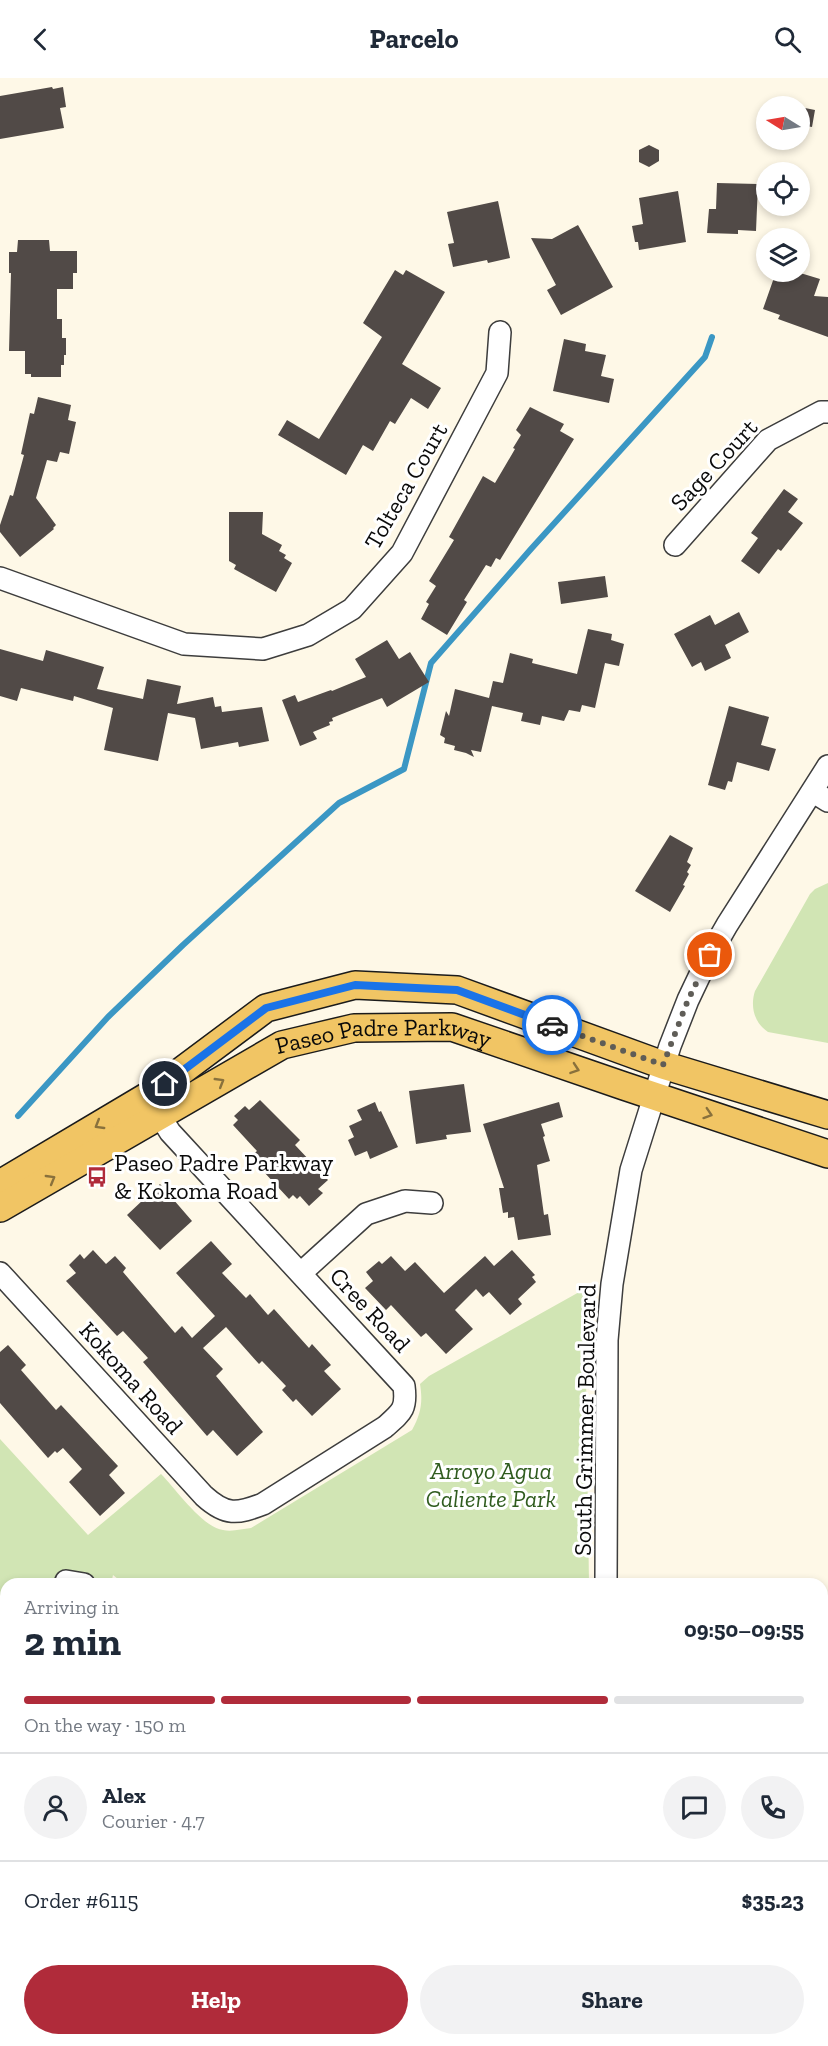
<!DOCTYPE html>
<meta charset="utf-8">
<style>
:root{--surface:#fff;--page:#f2f2f3;--text:#1f2937;--muted:#747a83;--line:#e0e1e3;--accent:#b02b3a}
body{margin:0;font-family:"Zilla Slab",serif;background:var(--page);color:var(--text);height:100vh;display:flex;flex-direction:column;font-size:22px;white-space:nowrap}
*{box-sizing:border-box;margin:0}
p{font-size:20px;color:var(--muted)}
.icon{flex:none;width:33px;height:33px;fill:none;stroke:currentColor;stroke-width:2;stroke-linecap:round;stroke-linejoin:round}
.map{position:relative;flex:1;overflow:hidden}
.sheet{position:absolute;left:0px;top:1500px;width:828px;height:468px;display:flex;flex-direction:column;background:var(--surface);border-radius:18px 18px 0 0;box-shadow:0 3px 9px #0003}
.sheet>*{flex:none}
.needle{width:39px;rotate:281deg}
.fabs{position:absolute;left:756px;top:18px;display:grid;gap:12px}
.fabs a{display:grid;place-items:center;width:54px;height:54px;border-radius:50%;background:var(--surface);box-shadow:0 3px 9px #0003;font-size:30px}
.pin{position:absolute;display:grid;place-items:center;width:51px;height:51px;color:#fff;margin:-26px;border:3px solid #fff;border-radius:50%;box-shadow:0 2px 6px #0007}
.courier{position:absolute;display:grid;place-items:center;width:60px;height:60px;margin:-30px;border:4px solid #1a73e8;border-radius:50%;background:#fff;color:#222;box-shadow:0 2px 8px #0007}
.headline em{font-style:normal;font-weight:700}
.headline div{display:flex;flex-direction:column-reverse}
.headline{display:flex;align-items:center;justify-content:space-between;height:102px;padding:0 24px}
h1{font-size:39px;font-weight:700;line-height:45px}
.bar{display:grid;grid-template-columns:repeat(4,1fr);gap:9px 6px;align-content:center;height:72px;padding:0 24px}
.bar i{height:8px;border-radius:4px;background:var(--line)}
.bar .current{background:var(--accent)}
.bar p{grid-column:span 4}
.line{display:flex;align-items:center;gap:15px;padding:0 24px;border-top:2px solid var(--line)}
.line div{flex:1}
.round{display:grid;place-items:center;flex:none;width:63px;height:63px;border-radius:32px;background:var(--page)}
.primary-button{display:flex;gap:12px;margin-top:auto;padding:12px 24px}
.primary-button a{flex:1;height:69px;border-radius:36px;background:var(--accent);color:#fff;font-size:24px;font-weight:700;line-height:69px;text-align:center}
.primary-button a+a{background:var(--page);color:var(--text)}
header{display:flex;justify-content:space-between;align-items:center;height:78px;padding:0 24px;background:var(--surface);font-size:27px;font-weight:700}
.map>svg:first-child{display:block}
.green{fill:#d1e5b4}
.lines{fill:none;stroke-linecap:round;stroke-linejoin:round}
.stream{stroke:#3b97c4;stroke-width:6}
.building{fill:#514a47}
.minor-casing{stroke:#3d3d3d;stroke-width:24}
.major-casing{stroke:#1b1b1b;stroke-width:30}
.path{stroke:#2c2c2c;stroke-width:4;stroke-dasharray:6 3;stroke-linecap:butt}
.minor{stroke:#fff;stroke-width:21}
.major{stroke:#f1c564;stroke-width:27}
.oneway{stroke:#89713c}
.done{stroke:#5f5d57;stroke-width:6;stroke-dasharray:0 10.8}
.route{stroke:#1a73e8;stroke-width:8}
.labels{text-anchor:middle;stroke-width:6;stroke-linejoin:round;paint-order:stroke}
.street-label{font-size:24px;fill:#0a0a0a;stroke:#fff}
.poi-label{font-size:24px;fill:#0a0a0a;stroke:#fff;text-anchor:start}
.park-label{font-size:24px;font-style:italic;fill:#305c1f;stroke:#fff}
</style>
<header><svg class="icon" aria-label="back" viewBox="0 0 24 24"><path d="M15 5l-7 7 7 7"/></svg>Parcelo<svg class="icon" aria-label="search" viewBox="0 0 24 24"><circle cx="10" cy="10" r="6"/><path d="M15 15l6 6"/></svg></header>
<div class="map">
<svg width="828" height="1968" viewBox="0 0 828 1968">
<rect width="100%" height="100%" fill="#fef8e7"/>
<path class="green" d="M828 805V965L768 954C754 945 750 928 755 913L810 816 815 811Z
M590 1208 587 1239 586 1298 589 1506H124L113 1497 111 1506H6V1626L0 1630V1361L88 1457 161 1396C176 1411 202 1449 223 1452 232 1454 242 1451 251 1450L412 1352C421 1336 423 1324 420 1306L429 1298Z"/>
<g class="lines">
<path class="stream" d="M18 1038 108 939 183 867 339 725 404 691 431 585 531 471 705 279 712 259"/>
</g>
<path class="building" d="M52 9 53 11 63 9 66 29 60 30 64 50 0 61V18Z
M800 29 815 32 812 49 800 47Z
M649 67 659 72V83L649 89 639 84V72Z
M717 105 758 106 756 153 738 152V156L707 155 709 131H716Z
M678 113 686 164 639 172 638 164H635L632 148 643 146 639 120Z
M498 123 510 180 488 185 487 182 453 189 448 166 454 165 447 134Z
M578 147 613 209 561 237 547 212 556 207 531 160 552 161Z
M18 162H49L50 173H77V195H73V211H57V241H62V260H66V277H64V287H61V299H31V296H25V273H9L11 195H9V174H17Z
M395 192 403 197 406 192 445 214 402 286 441 310 428 331 411 320 395 346 390 343 373 373 363 367 346 397 278 357 287 342 319 361 382 259 363 245Z
M776 194H797L820 201 814 218 828 219V259L778 241 780 237 763 231Z
M564 261 586 266 585 273 606 277 601 298 614 301 609 325 553 313Z
M38 319 71 327 68 342 76 344 69 376 60 374 57 384 47 382 36 420 56 447 53 450 54 451 20 479 0 454V447L10 417 13 418 24 377 21 376 30 335 34 336Z
M530 329 564 346 560 353 574 361 500 482 496 480 491 489 486 487 464 522 467 524 447 557 421 541 429 526 426 524 436 508 429 503 454 462 449 459 483 398 495 405 515 371 513 370 521 357 516 352Z
M784 411 798 421 788 434 803 445 781 473 778 471 759 496 741 483 758 460 751 455Z
M229 434H263L262 456 282 467 279 473 286 477 284 480 292 485 276 514 234 491 236 487 229 483Z
M605 498 608 519 561 526 558 504Z
M739 534 749 554 725 567 731 580 705 593 701 584 692 589 674 556 710 537 715 547Z
M588 551 612 556 611 562 624 566 619 588 605 585 595 630 582 627 580 634 569 632 564 643 542 638 540 647 521 643 523 635 492 628 481 674 471 672 474 679 466 675 454 672 455 668 444 665 445 660 440 657 446 633 449 638 455 611 489 620 493 603 503 605 510 575 533 581 532 585 577 596Z
M387 562 399 581 410 574 429 604 387 629 382 620 332 640 333 643 329 644 330 647 313 654 317 661 300 668 282 622 295 617 298 624 331 612 332 613 366 599 355 581Z
M0 571 43 583 46 572 104 589 97 611 143 621 147 601 181 608 177 626 213 619 215 629 221 628 222 634 262 629 269 663 239 669 238 664 201 671 195 640 168 635 158 683 104 672 113 630 74 618 73 623 21 610 17 623 0 618Z
M729 628 769 639 761 667 776 671 769 693 737 684 732 704 728 703 725 712 708 707Z
M670 757 693 770 687 784 691 787 687 794 689 796 683 807 685 808 670 834 635 813Z
M464 1006 471 1054 446 1057 447 1061 416 1066 409 1013Z
M260 1022 300 1062 295 1067 328 1102 318 1111 323 1115 309 1128 300 1118 297 1121 293 1117 289 1121 250 1079 257 1073 233 1047 238 1042 234 1038 245 1028 249 1032Z
M375 1024 379 1034 381 1033 398 1069 370 1081 367 1073 355 1078 348 1062 354 1059 349 1048 362 1042 357 1032Z
M559 1024 563 1039 541 1046 545 1058 543 1059 550 1083 537 1087 544 1137 548 1136 551 1157 518 1162 514 1139 508 1140V1134L503 1135 499 1110H504L483 1046Z
M160 1106 192 1143 160 1172 127 1137Z
M211 1163 232 1186 222 1195 246 1220 250 1216 268 1237 274 1231 309 1270 312 1266 331 1287 324 1293 341 1311 312 1338 296 1321 293 1324 282 1312 286 1308 262 1283 259 1286 226 1249 203 1270 223 1291 216 1298 263 1354 237 1378 213 1352 207 1358 143 1284 148 1280 123 1253 117 1258 66 1203 76 1195 69 1187 80 1176 84 1181 93 1172 106 1186 115 1178 126 1190 123 1194 175 1255 182 1248 192 1260 215 1238 176 1195Z
M512 1172 535 1197 532 1199 536 1204 518 1221 522 1226 510 1237 489 1214 483 1219 476 1211 455 1232 473 1251 446 1276 426 1255 421 1259 391 1227 386 1232 365 1210 373 1203 366 1194 379 1183 382 1186 391 1178 405 1193 415 1184 444 1215 485 1178 494 1188Z
M8 1267 26 1287 21 1292 56 1332 61 1327 118 1388 109 1397 125 1415 100 1438 69 1404 82 1391 63 1370 57 1375 55 1373 48 1380 0 1325V1274Z"/>
<g class="lines">
<g class="minor-casing">
<path id="minor" d="M675 467 768 362 821 334H828
M0 500 184 566 263 571 308 557 352 531 402 475 497 295 500 254
M812 713 828 723
M0 1195 204 1418C226 1438 237 1436 263 1426L385 1349C402 1334 407 1331 404 1308L170 1054 152 1025
M301 1195 366 1136 405 1123 432 1125
M66 1503 84 1506
M606 1506 607 1262 612 1206 631 1092 670 968 688 922 707 882 727 847 828 688
M0 1819 6 1813
M611 1962V1968
M778 1962V1968
M0 1967 3 1968
M76 1968 79 1962
M460 1968V1962"/>
</g>
<g class="major-casing">
<g id="major">
<path d="M0 1106 148 1018 266 930 355 907 457 912 663 987 828 1037"/>
<path id="s1" d="M0 1130 282 967 354 950 452 949 624 1008 828 1076"/>
</g>
</g>
<path class="path" d="M21 1506V1502L50 1503
M0 1525 6 1524
M0 1575 6 1560"/>
<use href="#minor" class="minor"/>
<use href="#major" class="major"/>
</g>
<defs><path id="oneway-chevron" d="M-2-3.5L2.5 0L-2 3.5" fill="none" stroke-width="1.6" stroke-linecap="round" stroke-linejoin="round" transform="scale(1.5)"/></defs>
<g class="oneway">
<use href="#oneway-chevron" transform="translate(575 991) rotate(19)"/>
<use href="#oneway-chevron" transform="translate(220 1004) rotate(-31)"/>
<use href="#oneway-chevron" transform="translate(708 1036) rotate(18)"/>
<use href="#oneway-chevron" transform="translate(99 1047) rotate(149)"/>
<use href="#oneway-chevron" transform="translate(51 1101) rotate(-30)"/>
</g>
<g class="lines">
<path class="done" d="M552 947 663 987 688 922 710 877"/>
<path class="route" d="M165 1006 266 930 355 907 457 912 552 947"/>
</g>
<defs>
<g id="bus-bare" transform="scale(1.62)"><path d="M-5-6H5V4H4V6H2V4H-2V6H-4V4H-5ZM-3.5-4V0h7V-4ZM-3.5 1.2v1.5H-2V1.2ZM2 1.2v1.5H3.5V1.2Z" fill="#b02b3a" stroke="#fff" stroke-width="2.5" paint-order="stroke"/></g>
</defs>
<g fill-rule="evenodd">
<use href="#bus-bare" x="97" y="1099"/>
</g>
<g class="labels">
<g class="street-label">
<text transform="translate(714 387) rotate(-47)" y="8">Sage Court</text>
<text transform="translate(406 408) rotate(-60)" y="8">Tolteca Court</text>
<text dy="8" stroke="none"><textPath href="#s1" startOffset="429">Paseo Padre Parkway</textPath></text>
<text transform="translate(370 1232) rotate(47)" y="8">Cree Road</text>
<text transform="translate(131 1300) rotate(48)" y="8">Kokoma Road</text>
<text transform="translate(585 1342) rotate(-89)" y="8">South Grimmer Boulevard</text>
</g>
<g class="poi-label">
<text x="114" y="1093">Paseo Padre Parkway<tspan x="114" dy="28">&amp; Kokoma Road</tspan></text>
</g>
<g class="park-label">
<text x="491" y="1401">Arroyo Agua<tspan x="491" dy="28">Caliente Park</tspan></text>
</g>
</g>
</svg>
<div class="fabs">
<a><svg class="needle" viewBox="-14 -14 28 28"><path d="M0-13l5 13h-10z" fill="#e53935"/><path d="M0 13l5-13h-10z" fill="#747a83"/></svg></a>
<a><svg class="icon" aria-label="locate" viewBox="0 0 24 24"><circle cx="12" cy="12" r="6"/><path d="M12 2v4M12 18v4M2 12h4M18 12h4"/></svg></a>
<a><svg class="icon" aria-label="layers" viewBox="0 0 24 24"><path d="M12 4l9 5-9 5-9-5zM3 14l9 5 9-5"/></svg></a>
</div>
<div class="pin" style="left:710px;top:877px;background:#ea580c"><svg class="icon" aria-label="bag" viewBox="0 0 24 24"><path d="M5 8h14l-1 12H6zM9 8a3 3 0 0 1 6 0"/></svg></div>
<div class="pin" style="left:165px;top:1006px;background:#1f2937"><svg class="icon" aria-label="home" viewBox="0 0 24 24"><path d="M3 11l9-7 9 7M6 9v11h12V9"/></svg></div>
<div class="courier" style="left:552px;top:947px"><svg class="icon" aria-label="car" viewBox="0 0 24 24"><path d="M5 17H2v-5l4-1 3-4h7l3 4 3 1v5h-3M9 17h6M6 11h13"/><circle cx="7" cy="17" r="2"/><circle cx="17" cy="17" r="2"/></svg></div>
<section class="sheet">
<div class="headline"><div><h1>2 min</h1><p>Arriving in</p></div><em>09:50–09:55</em></div>
<div class="bar"><i class="current"></i><i class="current"></i><i class="current"></i><i></i><p>On the way · 150 m</p></div>
<div class="line" style="height:108px"><a class="round"><svg class="icon" aria-label="person" viewBox="0 0 24 24"><circle cx="12" cy="8" r="4"/><path d="M4 21q1-7 8-7t8 7"/></svg></a><div><b>Alex</b><p>Courier · 4.7</p></div><a class="round"><svg class="icon" aria-label="chat" viewBox="0 0 24 24"><path d="M4 5h16v11H9l-5 4z"/></svg></a><a class="round"><svg class="icon" aria-label="phone" viewBox="0 0 24 24"><path d="M5 4h4l2 5-3 2q2 4 5 5l2-3 5 2v4C11 20 4 13 5 4z"/></svg></a></div>
<div class="line" style="height:78px"><div>Order #6115</div><b>$35.23</b></div>
<div class="primary-button"><a>Help</a><a>Share</a></div>
</section>
</div>
